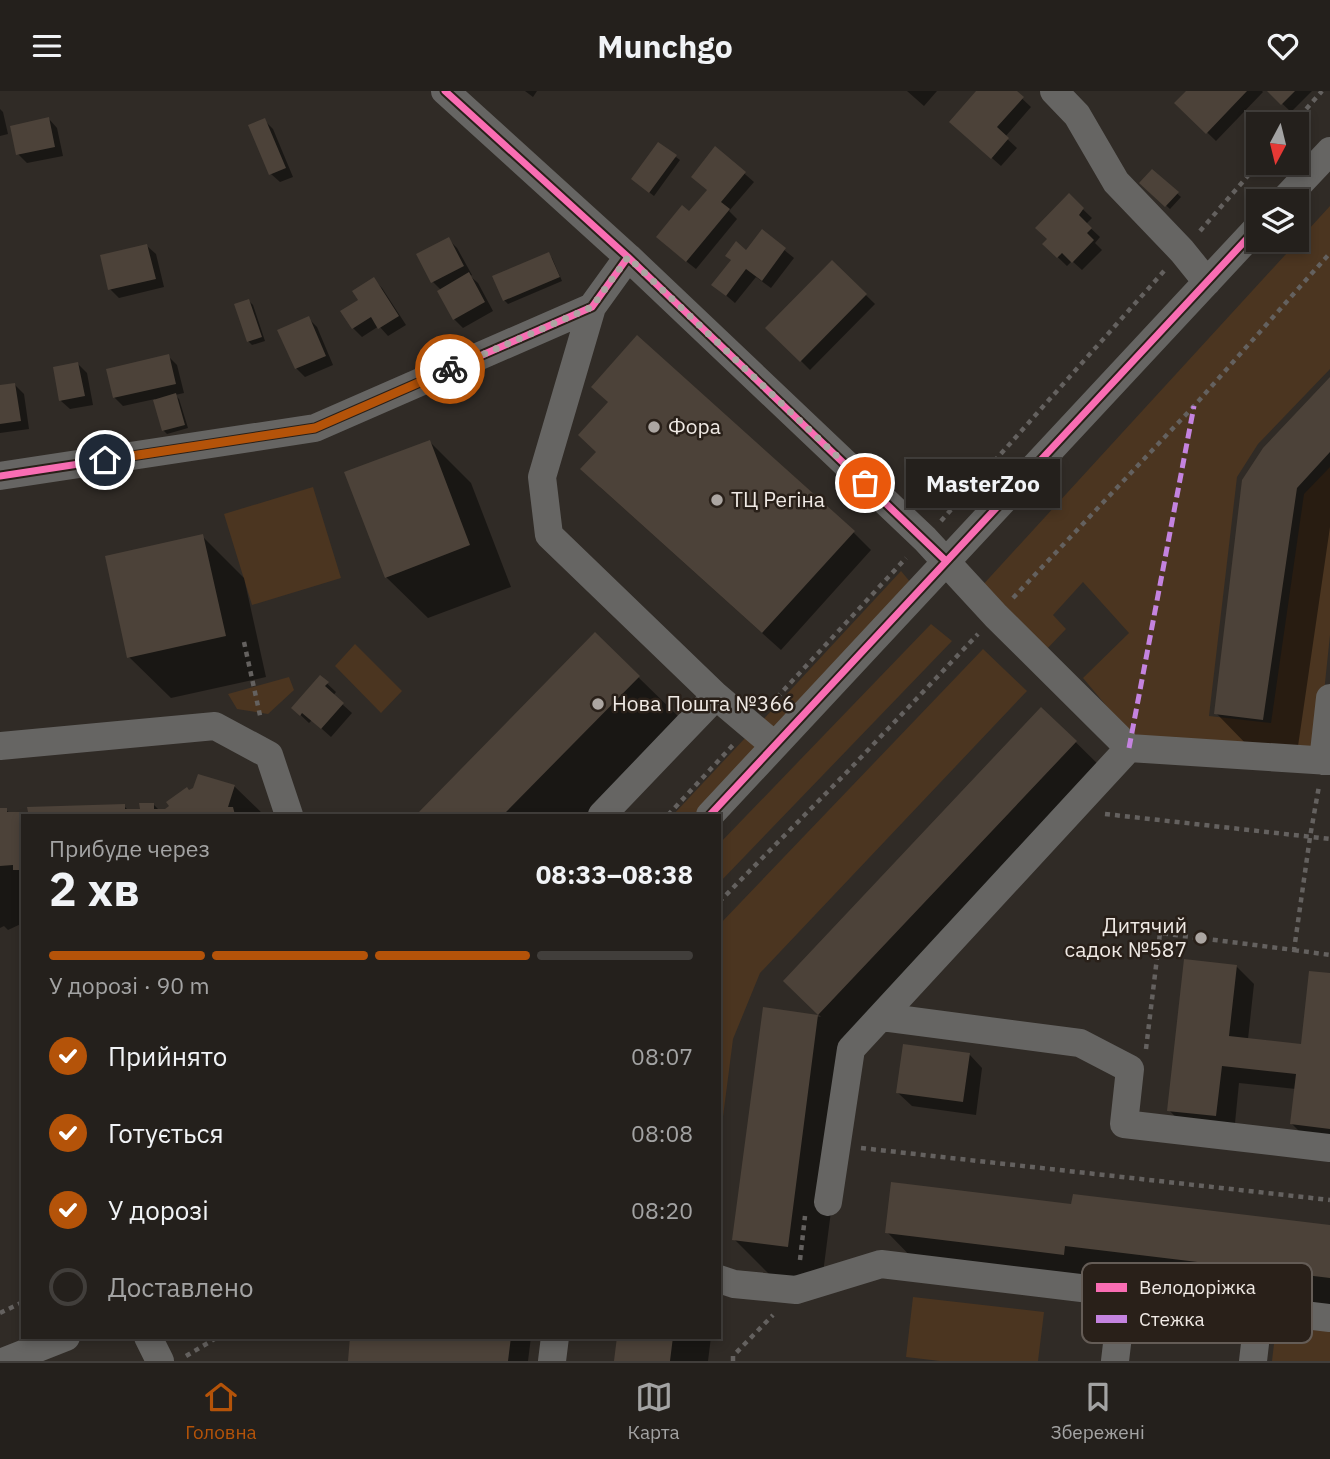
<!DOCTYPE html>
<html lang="uk">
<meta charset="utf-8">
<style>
:root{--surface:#24201c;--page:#2c2825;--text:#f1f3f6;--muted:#a3a3a3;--line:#413e3b;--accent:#b45309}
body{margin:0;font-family:"IBM Plex Sans",sans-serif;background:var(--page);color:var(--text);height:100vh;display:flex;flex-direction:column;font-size:26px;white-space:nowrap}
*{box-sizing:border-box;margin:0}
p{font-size:23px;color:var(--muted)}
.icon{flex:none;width:38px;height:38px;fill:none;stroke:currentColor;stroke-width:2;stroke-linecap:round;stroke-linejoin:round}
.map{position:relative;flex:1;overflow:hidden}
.side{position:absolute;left:21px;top:723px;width:700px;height:525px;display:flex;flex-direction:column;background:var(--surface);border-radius:0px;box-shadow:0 4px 10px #0003,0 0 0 2px var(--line)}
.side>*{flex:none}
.needle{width:46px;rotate:187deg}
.tools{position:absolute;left:1246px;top:21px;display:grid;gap:14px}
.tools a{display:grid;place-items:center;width:63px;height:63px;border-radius:0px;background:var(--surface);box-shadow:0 4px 10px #0003,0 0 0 2px var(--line);font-size:35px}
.pin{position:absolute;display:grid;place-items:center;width:60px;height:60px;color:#fff;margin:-30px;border:4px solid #fff;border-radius:50%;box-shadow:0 2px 7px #0007}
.courier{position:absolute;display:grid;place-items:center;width:70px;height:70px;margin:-35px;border:5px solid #b45309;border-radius:50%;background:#fff;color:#222;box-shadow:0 2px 9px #0007}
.bubble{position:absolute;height:49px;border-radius:0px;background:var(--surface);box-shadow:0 4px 10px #0003,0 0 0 2px var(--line);font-size:23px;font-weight:700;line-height:49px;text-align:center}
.summary em{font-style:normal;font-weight:700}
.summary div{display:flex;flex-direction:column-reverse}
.summary{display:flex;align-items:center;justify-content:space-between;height:119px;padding:0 28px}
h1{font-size:46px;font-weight:700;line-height:52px}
.bar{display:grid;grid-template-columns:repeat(4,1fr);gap:10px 7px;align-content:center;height:84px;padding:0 28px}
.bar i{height:9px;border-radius:5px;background:var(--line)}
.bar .current{background:var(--accent)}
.bar p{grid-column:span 4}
ol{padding:0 28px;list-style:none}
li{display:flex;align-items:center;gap:21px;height:77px}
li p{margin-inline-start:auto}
li .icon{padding:7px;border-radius:50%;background:var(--accent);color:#fff;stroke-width:4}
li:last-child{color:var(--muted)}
li i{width:38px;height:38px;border:4px solid var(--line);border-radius:50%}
header{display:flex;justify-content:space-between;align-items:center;height:91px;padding:0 28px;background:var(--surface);font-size:32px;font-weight:700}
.dock{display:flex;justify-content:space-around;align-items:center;height:98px;border-top:2px solid var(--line);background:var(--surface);font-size:19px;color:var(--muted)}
.dock a{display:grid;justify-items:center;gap:4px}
.dock .current{color:var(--accent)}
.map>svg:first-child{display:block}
.green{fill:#4b3520}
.shadow{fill:#0007}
.building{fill:#4c4239}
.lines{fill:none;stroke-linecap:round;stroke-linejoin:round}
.path{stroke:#64615f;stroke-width:4.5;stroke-dasharray:5 5;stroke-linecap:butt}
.minor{stroke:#666563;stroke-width:28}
.quiet{stroke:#c483df;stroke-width:5;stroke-dasharray:10 5;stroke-linecap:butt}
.cycleway-casing{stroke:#292019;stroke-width:11}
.cycleway{stroke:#f96db3;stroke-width:7}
.done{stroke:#aca6a2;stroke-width:7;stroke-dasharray:0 12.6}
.route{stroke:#b45309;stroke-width:9}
.poi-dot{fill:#aca6a2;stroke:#292019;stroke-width:2.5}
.labels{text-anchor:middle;stroke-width:5;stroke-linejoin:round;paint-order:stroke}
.poi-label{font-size:21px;fill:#efe9e4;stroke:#292019;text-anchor:start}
.key{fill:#292019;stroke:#645c56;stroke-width:2}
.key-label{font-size:19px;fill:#efe9e4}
</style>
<header><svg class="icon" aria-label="menu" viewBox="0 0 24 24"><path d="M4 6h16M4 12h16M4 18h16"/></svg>Munchgo<svg class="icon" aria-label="heart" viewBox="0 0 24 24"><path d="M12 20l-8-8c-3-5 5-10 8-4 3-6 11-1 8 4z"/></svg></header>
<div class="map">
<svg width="1330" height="1270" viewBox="0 0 1330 1270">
<rect width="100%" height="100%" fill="#302b26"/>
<path class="green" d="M1330 115V278L1258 353 1237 386 1209 625 1271 632 1304 403 1330 376V544L1318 659 1135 649 1083 587 1129 542 1083 491 1053 524 1066 538 1044 561 980 497Z
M313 396 341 487 252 514 224 423Z
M901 480 916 498 777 647 759 633Z
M931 533 952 550 719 792V753Z
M355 553 402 600 381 622 335 575Z
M983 558 1027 600 760 882 733 948 719 1057V834Z
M289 586 294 599 268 623 237 618 228 603Z
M747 645 765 660 705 724H673Z
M913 1206 1044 1221 1038 1270H940L906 1266Z
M1277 1227 1330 1233V1270H1272Z"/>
<path class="shadow" d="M525 0H537L533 6Z
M907 0H937L924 15Z
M979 0H1014L1031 16 1005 46 1017 57 1001 75 960 39Z
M1188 0H1262L1263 1 1216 50 1177 12Z
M1269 0H1312L1291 21Z
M0 18 3 21 8 43 0 45Z
M49 28 57 37 63 65 27 72 18 63Z
M264 29 273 38 293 86 280 91 271 83Z
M716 58 754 91 729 120 737 128 696 178 667 155 690 122 708 100Z
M676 66 680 69 654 105 637 92Z
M1152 80 1181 106 1170 118 1141 92Z
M1069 105 1092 127 1086 133 1100 146 1095 152 1102 159 1082 179 1072 170 1067 175 1044 153 1049 148Z
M762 141 794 167 771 197 756 186 735 212 714 194 746 161Z
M448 148 457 157 472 184 470 185 478 192 493 220 463 237 454 228 441 199 433 191 418 163Z
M147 155 156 163 164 196 119 207 110 198Z
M548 163 552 167 562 190 508 213 504 209Z
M832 171 875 213 810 279 768 237Z
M373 188 382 197 406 234 388 245 379 235 362 246 353 237 360 209Z
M249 210 253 214 265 250 252 254 248 250Z
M308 227 317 236 333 274 305 286 296 277 280 240Z
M168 265 177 274 184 302 175 304 179 308 188 337 167 343 163 339 155 308 123 315 114 306Z
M78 273 87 282 93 314 70 318 61 310Z
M1330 288V436L1297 662 1250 657 1216 622Z
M15 294 24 303 29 338 0 342V296Z
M430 351 471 392 511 496 428 527 386 486Z
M600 396 853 441 871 459 781 559Z
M202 445 244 487 266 586 171 607 129 566Z
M595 544 680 627 585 724H419Z
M321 587 336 601 333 605 352 622 331 646 312 629 309 632 293 617Z
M1042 618 1110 685 852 958 822 1190 769 1183 734 1148 765 918 821 926 785 890Z
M234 695 264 724H23V832L8 839 4 835 0 837V719H6L11 723 124 715 129 720 141 719 154 714 160 720H166L190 701Z
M1236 875 1254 893 1248 948 1303 954 1330 884V1053L1310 1051 1292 1033 1296 998 1239 992 1234 1042 1186 1037 1169 1019Z
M969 963 982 977 976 1024 912 1015 898 1002Z
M1073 1115 1330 1136V1217L921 1176 887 1141Z
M352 1246H531L528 1270H349Z
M619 1246H711L708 1270H616Z"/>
<path class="building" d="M976 0H1017L1024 6 997 36 1009 47 991 68 949 31Z
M1186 0H1247L1206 43 1174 12Z
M1267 0H1295L1281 14Z
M49 26 55 56 16 64 10 35Z
M265 27 286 77 269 84 248 34Z
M658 51 677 64 649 102 631 88Z
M715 55 746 81 721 111 730 118 686 171 656 146 682 114 689 120 707 99 691 86Z
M1152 78 1179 101 1165 116 1139 92Z
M1069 102 1084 117 1079 124 1092 137 1087 142 1094 149 1072 172 1062 162 1057 167 1042 153 1047 148 1035 137Z
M762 138 786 157 762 190 746 178 726 205 711 194 731 169 725 165 736 150 746 159Z
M449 146 464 175 431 192 416 163Z
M147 153 156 188 108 199 100 164Z
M549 161 560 186 503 210 492 185Z
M832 169 867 203 800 271 765 237Z
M469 181 485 211 453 229 437 200Z
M374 186 399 225 378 238 371 226 352 238 340 220 358 209 352 200Z
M249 208 262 246 247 251 234 213Z
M309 225 326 265 295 278 277 239Z
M637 244 855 440 762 542 580 378 596 361 578 344 608 311 591 296Z
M169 263 176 293 113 307 106 278Z
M78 271 85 305 59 310 53 276Z
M1330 286V361L1297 397 1263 629 1214 623 1242 389 1263 357Z
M15 292 21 330 0 333V294Z
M176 302 185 334 162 340 153 309Z
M430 349 470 454 385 487 344 381Z
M203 443 226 545 127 567 105 465Z
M595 541 640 585 503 724H416Z
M320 584 329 591 325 595 344 612 321 638 302 622 300 625 291 617Z
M1041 616 1077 650 818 924 783 890Z
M198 683 235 694 228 716H233L235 724H23V779H13V774L0 775V717H7V721H28L27 716 125 713V718H140L139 712H154V718H165L169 715 166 711 187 696 189 699 193 697Z
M1184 868 1237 874 1229 945 1301 953 1309 880 1330 882V1038L1290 1033 1296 983 1222 975 1216 1025 1167 1020Z
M763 916 818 924 788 1156 732 1149Z
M903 953 970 962 963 1011 896 1002Z
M891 1091 1071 1113 1073 1103 1330 1134V1187L1065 1155 1064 1164 885 1142Z
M350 1246H511L508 1270H348Z
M617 1246H673L670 1270H614Z"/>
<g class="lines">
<path class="path" d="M1293 33 1322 0
M1200 140 1259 72
M941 430 1164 180
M1013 507 1194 315 1330 162
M244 551 261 629
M770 614 906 467
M1105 723 1330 748
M668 724 733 654
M719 811 849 679 978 543
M1294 859 1330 864
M1146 958 1160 842 1294 859 1310 746 1319 695
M861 1057 1330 1109
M800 1169 805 1125
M0 1222 23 1211
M186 1265 218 1246
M733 1270V1265L773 1224"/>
<path class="minor" d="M445 0 628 166 925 448 996 525 1129 657 851 958 828 1111
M1054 0 1077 24 1116 91 1182 160 1207 191
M1283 110 1330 60
M592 216 542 386 549 444 716 605 602 724
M0 385 315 337 592 216 628 166
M716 605 774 654
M0 655 215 635 269 664 289 724
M1129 657 1330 670
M1323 670 1330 607
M710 724 1258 136
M882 926 1080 952 1130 978 1124 1033 1330 1057
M719 1188 734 1193 796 1199 881 1173 1330 1227
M148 1246 160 1270
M5 1270 66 1246
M552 1270 555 1246
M1115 1270 1123 1202
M1253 1270 1259 1218"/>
<path class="quiet" d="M1129 657 1194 315"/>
<g class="cycleway-casing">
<path id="cycleway" d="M445 0 628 166 946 470
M0 385 315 337 592 216 628 166
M710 724 1258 136"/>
</g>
<use href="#cycleway" class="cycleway"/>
</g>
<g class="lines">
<path class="done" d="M450 278 592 216 628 166 865 392"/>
<path class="route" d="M105 369 315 337 450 278"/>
</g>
<g class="poi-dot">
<circle cx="654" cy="336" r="7"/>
<circle cx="717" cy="409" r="7"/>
<circle cx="598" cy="613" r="7"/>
<circle cx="1201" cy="847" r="7"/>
</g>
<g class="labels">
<g class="poi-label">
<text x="668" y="343">Фора</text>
<text x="731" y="416">ТЦ Регіна</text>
<text x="612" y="620">Нова Пошта №366</text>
<text x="1187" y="842" text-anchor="end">Дитячий<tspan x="1187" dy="24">садок №587</tspan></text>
</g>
</g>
<rect x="1082" y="1172" width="230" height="80" rx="10" class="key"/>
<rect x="1096" y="1192" width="31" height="9" fill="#f96db3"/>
<rect x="1096" y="1224" width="31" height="8" fill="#c483df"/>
<g class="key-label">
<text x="1139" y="1203">Велодоріжка</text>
<text x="1139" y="1235">Стежка</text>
</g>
</svg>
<div class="tools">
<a><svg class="needle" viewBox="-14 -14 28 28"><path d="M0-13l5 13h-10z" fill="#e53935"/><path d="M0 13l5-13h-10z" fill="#a3a3a3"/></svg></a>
<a><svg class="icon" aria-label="layers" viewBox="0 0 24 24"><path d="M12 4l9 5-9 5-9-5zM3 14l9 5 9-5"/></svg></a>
</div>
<div class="pin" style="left:865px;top:392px;background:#ea580c"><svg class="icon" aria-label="bag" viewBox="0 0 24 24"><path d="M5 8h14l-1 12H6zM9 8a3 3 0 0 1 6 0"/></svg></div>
<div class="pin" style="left:105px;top:369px;background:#1f2937"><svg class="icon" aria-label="home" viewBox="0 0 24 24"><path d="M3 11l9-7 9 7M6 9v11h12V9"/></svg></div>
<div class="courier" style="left:450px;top:278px"><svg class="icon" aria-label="bike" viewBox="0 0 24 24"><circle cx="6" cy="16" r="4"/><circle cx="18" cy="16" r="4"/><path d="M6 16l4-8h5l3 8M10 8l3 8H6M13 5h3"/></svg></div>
<div class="bubble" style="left:906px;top:368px;width:154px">MasterZoo</div>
<section class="side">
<div class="summary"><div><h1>2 хв</h1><p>Прибуде через</p></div><em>08:33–08:38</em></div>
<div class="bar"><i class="current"></i><i class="current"></i><i class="current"></i><i></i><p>У дорозі · 90 m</p></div>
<ol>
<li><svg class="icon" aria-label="check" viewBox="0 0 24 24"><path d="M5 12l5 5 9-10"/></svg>Прийнято<p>08:07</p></li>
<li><svg class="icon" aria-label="check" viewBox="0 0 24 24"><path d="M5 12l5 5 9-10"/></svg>Готується<p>08:08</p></li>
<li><svg class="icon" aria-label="check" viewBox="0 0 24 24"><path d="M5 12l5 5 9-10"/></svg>У дорозі<p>08:20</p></li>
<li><i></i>Доставлено</li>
</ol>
</section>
</div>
<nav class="dock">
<a class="current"><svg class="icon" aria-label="home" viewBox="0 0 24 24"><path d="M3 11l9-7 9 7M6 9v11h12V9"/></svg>Головна</a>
<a><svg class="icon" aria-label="map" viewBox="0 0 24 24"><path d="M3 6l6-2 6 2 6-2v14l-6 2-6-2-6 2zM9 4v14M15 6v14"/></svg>Карта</a>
<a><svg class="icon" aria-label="saved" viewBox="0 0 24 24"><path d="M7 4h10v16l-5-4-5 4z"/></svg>Збережені</a>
</nav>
